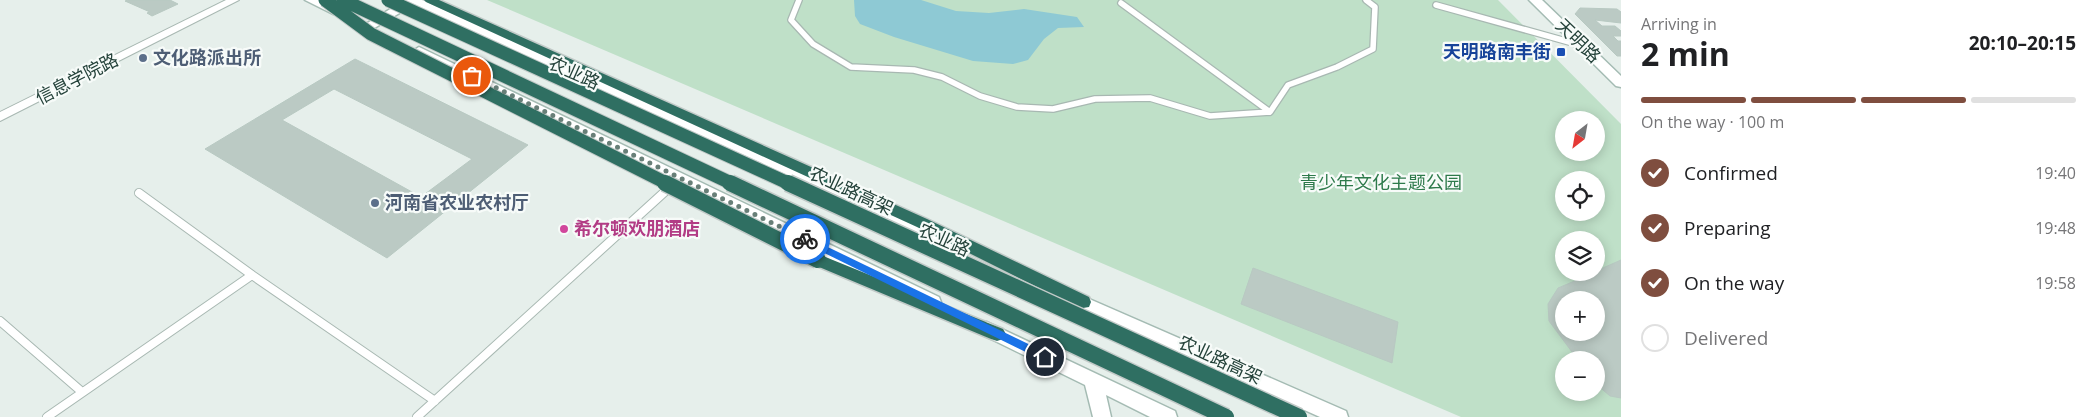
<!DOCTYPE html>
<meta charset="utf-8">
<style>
:root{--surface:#fff;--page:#f2f2f2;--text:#202124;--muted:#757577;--line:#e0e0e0;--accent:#7f4e3f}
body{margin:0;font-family:"Open Sans","Noto Sans SC",sans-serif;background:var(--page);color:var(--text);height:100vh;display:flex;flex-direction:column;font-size:19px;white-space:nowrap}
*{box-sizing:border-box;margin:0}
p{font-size:16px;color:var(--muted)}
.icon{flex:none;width:28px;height:28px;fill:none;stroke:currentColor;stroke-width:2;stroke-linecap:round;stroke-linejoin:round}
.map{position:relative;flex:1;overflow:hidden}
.details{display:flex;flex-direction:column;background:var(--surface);width:475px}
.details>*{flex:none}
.needle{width:32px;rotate:211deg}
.tools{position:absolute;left:1555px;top:111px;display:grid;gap:10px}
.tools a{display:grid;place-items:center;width:50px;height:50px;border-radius:50%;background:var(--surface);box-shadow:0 2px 12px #0003;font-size:25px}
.pin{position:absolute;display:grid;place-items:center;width:42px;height:42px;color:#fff;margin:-21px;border:2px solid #fff;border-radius:50%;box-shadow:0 1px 5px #0007}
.courier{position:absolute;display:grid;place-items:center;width:50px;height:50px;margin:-25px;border:4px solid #1a73e8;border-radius:50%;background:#fff;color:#222;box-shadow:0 1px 6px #0007}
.overview em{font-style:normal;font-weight:700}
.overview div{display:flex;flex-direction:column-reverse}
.overview{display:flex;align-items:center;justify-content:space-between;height:85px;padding:0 20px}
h1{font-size:32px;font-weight:700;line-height:38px}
.bar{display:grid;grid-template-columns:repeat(4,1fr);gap:8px 5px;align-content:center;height:60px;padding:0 20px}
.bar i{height:6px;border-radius:4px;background:var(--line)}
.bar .active{background:var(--accent)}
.bar p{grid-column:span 4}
ol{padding:0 20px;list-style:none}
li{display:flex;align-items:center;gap:15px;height:55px}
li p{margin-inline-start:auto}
li .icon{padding:5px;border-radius:50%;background:var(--accent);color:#fff;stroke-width:4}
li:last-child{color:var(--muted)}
li i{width:28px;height:28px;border:2px solid var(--line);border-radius:50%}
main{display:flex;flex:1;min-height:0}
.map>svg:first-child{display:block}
.green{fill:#bfe0c8;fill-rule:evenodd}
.water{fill:#8ec9d4}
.building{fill:#bbcac4;stroke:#b8c9c2;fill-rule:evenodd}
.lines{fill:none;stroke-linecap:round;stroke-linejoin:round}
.lane-far1-casing{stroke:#a8b8b2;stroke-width:8}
.lane-casing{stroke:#a8b8b2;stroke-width:10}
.street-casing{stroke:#a8b8b2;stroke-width:2}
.secondary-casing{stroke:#a4bbb3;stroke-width:3}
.highway-casing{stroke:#c2cac8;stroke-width:3}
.lane-far1{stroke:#fff;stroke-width:5.5}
.lane{stroke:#fff;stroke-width:8}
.street{fill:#fff;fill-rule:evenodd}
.secondary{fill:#fff;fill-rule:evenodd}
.highway{fill:#2f6f62;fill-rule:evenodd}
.highway-bridge-far1-casing{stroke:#c2cac8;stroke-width:15;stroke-linecap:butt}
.highway-bridge-casing{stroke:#c2cac8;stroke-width:19;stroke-linecap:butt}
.highway-bridge-far1{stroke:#2f6f62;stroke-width:13}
.highway-bridge{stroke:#2f6f62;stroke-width:16}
.route{fill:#1a73e8}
.done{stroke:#687f78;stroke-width:5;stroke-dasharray:0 9}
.transit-dot{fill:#1a4fb4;stroke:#f7fbf9;stroke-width:2}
.service-dot{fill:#5c6f8a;stroke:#f7fbf9;stroke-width:2}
.hotel-dot{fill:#d1479c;stroke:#f7fbf9;stroke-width:2}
.labels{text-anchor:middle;stroke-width:4.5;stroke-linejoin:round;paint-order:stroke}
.street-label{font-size:18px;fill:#24423a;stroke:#f7fbf9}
.transit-label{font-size:18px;font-weight:bold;fill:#164399;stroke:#f7fbf9;text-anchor:end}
.service-label{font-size:18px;font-weight:bold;fill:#4e5e75;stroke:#f7fbf9;text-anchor:start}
.park-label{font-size:18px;fill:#2d7a4b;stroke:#f7fbf9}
.hotel-label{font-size:18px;font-weight:bold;fill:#b23c85;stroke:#f7fbf9;text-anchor:start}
</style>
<main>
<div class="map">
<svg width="1621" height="417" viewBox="0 0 1621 417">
<rect width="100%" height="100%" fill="#e6efeb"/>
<path class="green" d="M487 0H1498L1621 124V417H1461ZM1564 120H1596V152H1564ZM1564 180H1596V212H1564ZM1564 240H1596V272H1564ZM1564 300H1596V332H1564ZM1564 360H1596V392H1564Z"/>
<path class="water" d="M854 0H921L956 11 989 13 1024 9 1077 17 1084 27 1058 28 1044 39 1028 60 1013 64 973 61 894 37 860 24 855 16Z"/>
<path class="building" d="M128 0H170L178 4 152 16 147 13 150 12 125 1Z
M1580 8 1617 9 1621 12V23L1595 20 1602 26H1615L1621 31V36H1613L1618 41H1621V56H1617L1575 14Z
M355 59 528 145 387 258 205 149Z
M334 89 472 159 421 197 282 120Z
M1621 260V398L1610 396 1596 384V360H1578L1549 321 1548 304 1558 288 1596 272V271ZM1564 300H1596V332H1564Z
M1253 268 1398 322 1392 363 1241 304Z"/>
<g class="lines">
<g class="lane-far1-casing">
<path id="lane-far1" d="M799 0 791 20 813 44 851 67 914 70 942 77 980 96 1017 107 1053 109 1095 99 1150 98 1210 116 1270 112 1288 85 1337 67 1373 49 1375 7 1366 0
M1121 3 1270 112
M1436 5 1580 45"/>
</g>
<g class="lane-casing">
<path id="lane" d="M139 193 252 275 435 401
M0 321 82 392
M47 417 252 275
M417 417 670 187"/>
</g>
<g class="street-casing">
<path id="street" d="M226 0H239L0 121V112Z"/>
</g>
<g class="secondary-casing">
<path id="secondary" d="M305 0H320L343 12 341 14H333Z
M405 0H422L956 238 958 242 956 246 950 248 944 246 413 5 371 30H363L361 27Z
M1529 0H1542L1621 76V87L1616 86Z
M419 47 939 297 941 302 939 307 933 308 927 307 415 54 413 51Z
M1071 291 1346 411 1348 417H1320L1065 302 1063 297 1065 292Z
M987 322 1175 411 1177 417H1150L1106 395 1111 417H1093L1085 385 981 334 978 329 981 324Z"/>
</g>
<g class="highway-casing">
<path id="highway" d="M424 0H439L927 219 1089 297 1091 302 1089 307 1083 308 1077 307 917 227 426 2Z
M818 254 1003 329 1006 334 1003 339 997 341 991 339 812 264 810 260 812 256Z"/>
</g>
<use href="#lane-far1" class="lane-far1"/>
<use href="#lane" class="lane"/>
<use href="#street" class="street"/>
<use href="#secondary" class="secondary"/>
<use href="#highway" class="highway"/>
<g class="highway-bridge-far1-casing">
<path id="highway-bridge-far1" d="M325 0 371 34 668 184
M343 0 733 184
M388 0 790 184"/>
</g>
<g class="highway-bridge-casing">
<path id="highway-bridge" d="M665 183 818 260
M730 183 1226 417
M788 183 1299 417"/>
</g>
<use href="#highway-bridge-far1" class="highway-bridge-far1"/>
<use href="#highway-bridge" class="highway-bridge"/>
</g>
<path class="route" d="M805 236 1049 354 1050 357 1049 360H1042L802 242V237Z"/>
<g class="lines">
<path class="done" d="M472 76 805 239"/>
</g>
<rect class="transit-dot" x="1556" y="47" width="10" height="10" rx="2.5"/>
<g class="service-dot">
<circle cx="143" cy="58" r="5"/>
<circle cx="375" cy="203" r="5"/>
</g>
<circle class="hotel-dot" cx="564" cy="229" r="5"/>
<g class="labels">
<g class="street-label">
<text transform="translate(1578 41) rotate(44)" y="6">天明路</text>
<text transform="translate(574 73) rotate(24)" y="6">农业路</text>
<text transform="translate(77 79) rotate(-27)" y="6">信息学院路</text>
<text transform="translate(851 191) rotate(25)" y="6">农业路高架</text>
<text transform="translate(944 240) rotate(24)" y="6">农业路</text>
<text transform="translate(1220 360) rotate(25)" y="6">农业路高架</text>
</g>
<g class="transit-label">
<text x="1551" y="58">天明路南丰街</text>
</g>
<g class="service-label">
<text x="153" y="64">文化路派出所</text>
<text x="385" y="209">河南省农业农村厅</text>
</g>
<g class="park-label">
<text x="1381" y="189">青少年文化主题公园</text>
</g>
<g class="hotel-label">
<text x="574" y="235">希尔顿欢朋酒店</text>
</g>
</g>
</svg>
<div class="tools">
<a><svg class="needle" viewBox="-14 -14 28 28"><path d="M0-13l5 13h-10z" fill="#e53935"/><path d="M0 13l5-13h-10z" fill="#757577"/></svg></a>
<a><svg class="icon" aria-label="locate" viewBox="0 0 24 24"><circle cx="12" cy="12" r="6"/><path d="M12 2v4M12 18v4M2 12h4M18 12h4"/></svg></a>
<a><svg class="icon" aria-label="layers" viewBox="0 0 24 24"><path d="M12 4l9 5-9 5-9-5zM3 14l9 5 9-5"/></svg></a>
<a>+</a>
<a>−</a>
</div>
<div class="pin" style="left:472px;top:76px;background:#ea580c"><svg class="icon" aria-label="bag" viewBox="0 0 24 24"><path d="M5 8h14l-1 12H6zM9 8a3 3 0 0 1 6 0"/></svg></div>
<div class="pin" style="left:1045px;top:357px;background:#1f2937"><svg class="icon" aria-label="home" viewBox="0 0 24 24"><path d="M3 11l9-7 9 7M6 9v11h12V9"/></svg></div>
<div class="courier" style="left:805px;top:239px"><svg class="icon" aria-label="bike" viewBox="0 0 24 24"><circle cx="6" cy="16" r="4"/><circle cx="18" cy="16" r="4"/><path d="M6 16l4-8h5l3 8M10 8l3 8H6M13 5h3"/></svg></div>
</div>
<section class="details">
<div class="overview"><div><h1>2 min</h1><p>Arriving in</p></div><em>20:10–20:15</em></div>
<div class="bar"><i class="active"></i><i class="active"></i><i class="active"></i><i></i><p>On the way · 100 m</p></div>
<ol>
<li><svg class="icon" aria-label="check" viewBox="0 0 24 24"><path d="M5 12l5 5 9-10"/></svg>Confirmed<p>19:40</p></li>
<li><svg class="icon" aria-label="check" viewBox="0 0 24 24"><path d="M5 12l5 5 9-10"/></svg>Preparing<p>19:48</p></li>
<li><svg class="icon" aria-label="check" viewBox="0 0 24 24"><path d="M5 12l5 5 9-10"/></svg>On the way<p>19:58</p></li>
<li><i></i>Delivered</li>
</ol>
</section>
</main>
